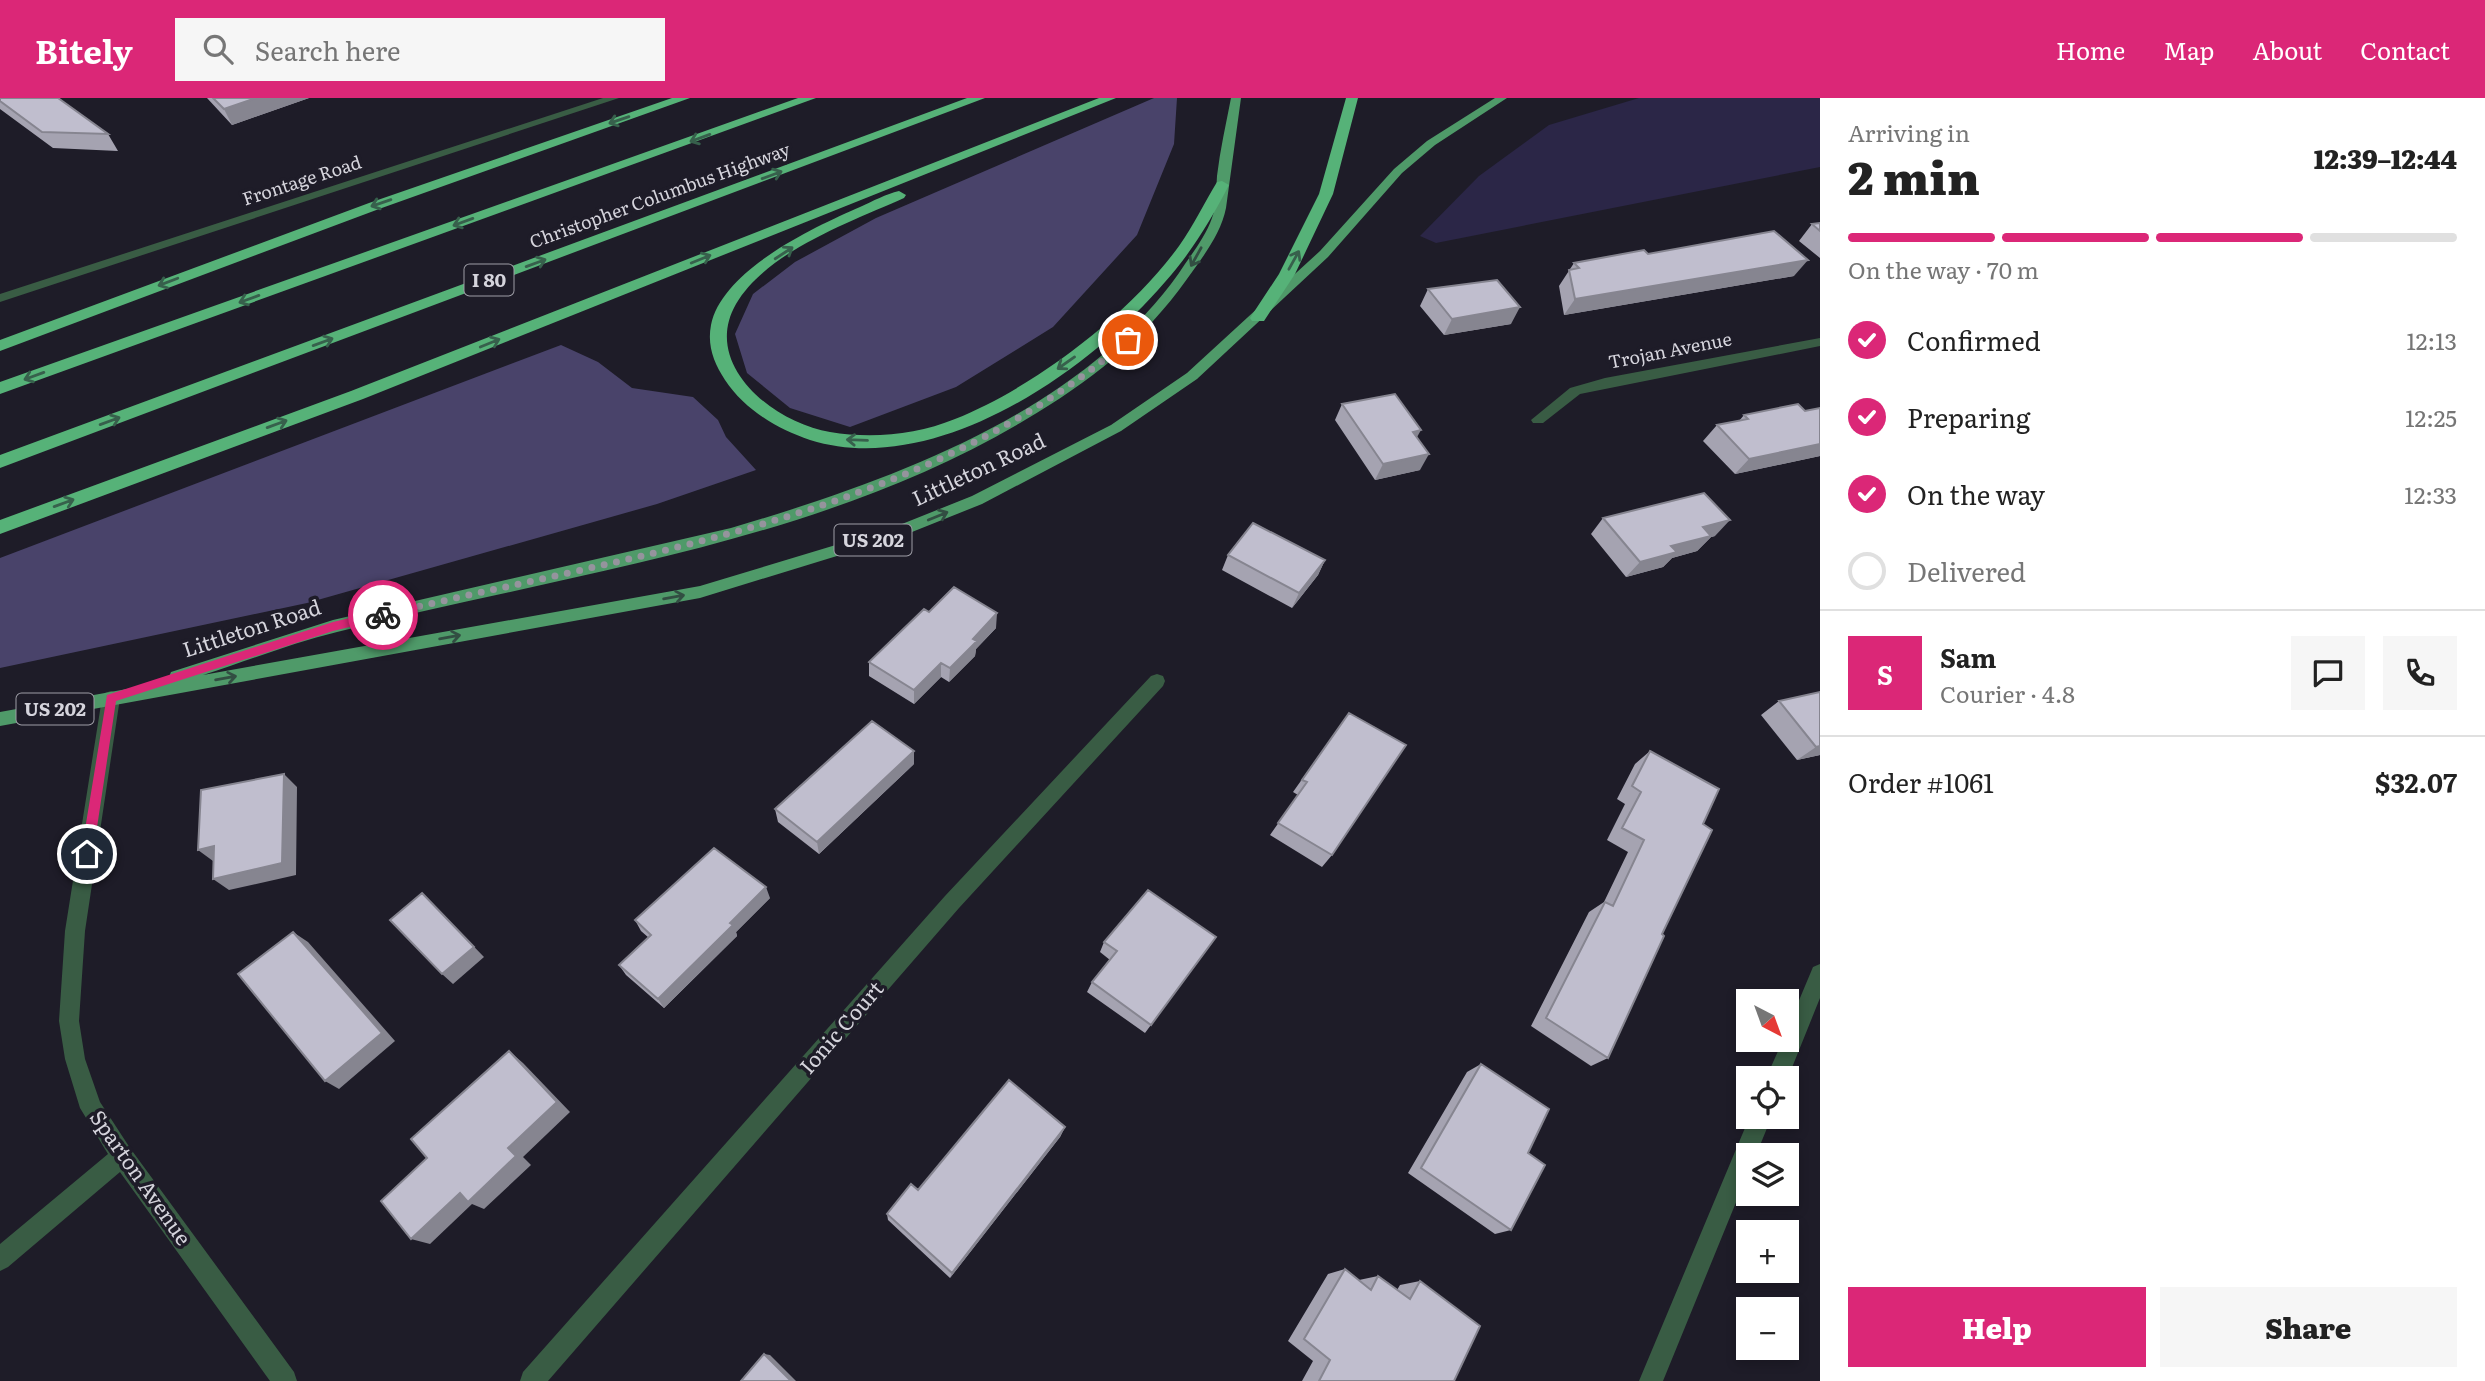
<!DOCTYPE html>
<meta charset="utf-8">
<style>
:root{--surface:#fff;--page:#f6f6f6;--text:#222;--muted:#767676;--line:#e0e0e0;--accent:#db2777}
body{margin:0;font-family:Literata,serif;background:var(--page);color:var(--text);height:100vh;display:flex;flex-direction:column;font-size:26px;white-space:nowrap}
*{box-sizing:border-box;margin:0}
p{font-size:23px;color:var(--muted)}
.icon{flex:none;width:38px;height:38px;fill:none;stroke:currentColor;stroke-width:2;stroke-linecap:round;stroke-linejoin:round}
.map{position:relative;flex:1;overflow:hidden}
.drawer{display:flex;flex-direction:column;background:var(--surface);width:665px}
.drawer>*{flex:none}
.needle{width:46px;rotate:139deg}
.buttons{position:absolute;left:1736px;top:891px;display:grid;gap:14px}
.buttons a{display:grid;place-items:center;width:63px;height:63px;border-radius:0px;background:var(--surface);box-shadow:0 4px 10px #0003;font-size:35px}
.pin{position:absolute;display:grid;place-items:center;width:60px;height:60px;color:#fff;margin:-30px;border:4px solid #fff;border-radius:50%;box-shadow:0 2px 7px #0007}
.courier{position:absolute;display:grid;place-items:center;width:70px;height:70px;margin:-35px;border:5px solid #db2777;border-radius:50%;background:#fff;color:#222;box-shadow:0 2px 9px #0007}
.head em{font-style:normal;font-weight:800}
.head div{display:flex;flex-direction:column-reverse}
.head{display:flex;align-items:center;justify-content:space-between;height:119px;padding:0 28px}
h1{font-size:46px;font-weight:800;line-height:52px}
.bar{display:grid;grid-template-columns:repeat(4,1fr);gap:10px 7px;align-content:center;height:84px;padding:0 28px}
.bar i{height:9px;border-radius:5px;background:var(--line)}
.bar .current{background:var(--accent)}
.bar p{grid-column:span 4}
.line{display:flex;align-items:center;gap:18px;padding:0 28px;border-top:2px solid var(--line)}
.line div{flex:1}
.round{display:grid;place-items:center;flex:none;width:74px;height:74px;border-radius:0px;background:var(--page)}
ol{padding:0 28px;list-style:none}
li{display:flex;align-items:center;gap:21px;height:77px}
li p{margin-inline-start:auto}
li .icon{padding:7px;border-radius:50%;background:var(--accent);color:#fff;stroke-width:4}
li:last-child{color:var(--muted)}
li i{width:38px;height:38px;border:4px solid var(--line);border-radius:50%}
.primary-button{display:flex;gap:14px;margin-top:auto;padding:14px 28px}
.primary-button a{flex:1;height:80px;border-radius:0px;background:var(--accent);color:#fff;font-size:28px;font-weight:800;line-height:80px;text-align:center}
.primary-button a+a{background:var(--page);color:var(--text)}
header{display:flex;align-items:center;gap:42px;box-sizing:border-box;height:98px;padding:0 35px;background:var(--accent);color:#fff}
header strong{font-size:33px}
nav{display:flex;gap:38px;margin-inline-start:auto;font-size:24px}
.search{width:490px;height:63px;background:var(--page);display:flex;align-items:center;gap:18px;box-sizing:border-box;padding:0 24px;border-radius:0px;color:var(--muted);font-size:26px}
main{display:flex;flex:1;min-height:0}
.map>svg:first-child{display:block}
.green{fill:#2b2647}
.forest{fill:#49436a}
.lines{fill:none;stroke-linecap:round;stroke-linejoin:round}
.minor{fill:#395c44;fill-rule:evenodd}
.primary{fill:#4f9a69;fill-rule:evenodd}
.motorway{fill:#56b278;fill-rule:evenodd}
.wall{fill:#a5a3b1}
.shaded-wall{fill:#868590}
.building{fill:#c0bece;stroke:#868590;stroke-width:2}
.oneway{stroke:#37604c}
.oneway2{stroke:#324e42}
.route{fill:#db2777}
.done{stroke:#95949d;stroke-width:7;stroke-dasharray:0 12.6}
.labels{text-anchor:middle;stroke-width:7;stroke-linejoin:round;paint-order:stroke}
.far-street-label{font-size:18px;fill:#d5d4dc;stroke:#1e1c28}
.shield{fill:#1e1c28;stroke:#9e9da6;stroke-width:2}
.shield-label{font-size:19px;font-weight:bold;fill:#d5d4dc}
.street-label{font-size:21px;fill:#d5d4dc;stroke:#1e1c28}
</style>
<header>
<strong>Bitely</strong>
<div class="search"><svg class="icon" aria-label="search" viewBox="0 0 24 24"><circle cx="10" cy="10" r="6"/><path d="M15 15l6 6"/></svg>Search here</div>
<nav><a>Home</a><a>Map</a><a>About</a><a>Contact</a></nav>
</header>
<main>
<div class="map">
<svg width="1820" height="1283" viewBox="0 0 1820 1283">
<rect width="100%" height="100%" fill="#1e1c28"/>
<path class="green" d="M1639 0H1820V69L1436 145 1420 138 1479 78 1549 27Z"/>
<path class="forest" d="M1154 0H1177L1174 46 1137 137 1053 229 956 289 850 329 790 310 747 275 735 236 753 196 795 164 876 120Z
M561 247 598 264 632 290 693 299 718 322 726 339 756 372 657 406 307 505 0 570V460Z"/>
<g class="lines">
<path class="minor" d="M603 0H619L0 204V196Z
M1820 240V248L1580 296 1543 325H1533L1531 322 1570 290 1605 280Z
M1157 576 1163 578 1165 583 1163 588 959 810 548 1283H520L523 1274 945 798 1151 578Z
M111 593 117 595 120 600 85 833 79 923 85 961 100 1004 130 1050 294 1274 297 1283H270L120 1074 8 1169 0 1173V1146L108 1056 80 1010 65 961 59 923 65 833 102 600 105 595Z
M1820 866V900L1787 982 1766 980 1783 942H1787V931L1813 869Z
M1750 1018H1772L1756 1057H1748V1075L1663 1283H1639Z"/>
<path class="primary" d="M1231 0H1241L1226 110C1221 136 1202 160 1187 181 1145 241 1088 285 1025 322 817 446 568 475 337 534 292 545 247 563 203 577L700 488 892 430 972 398 1111 327 1187 275 1320 153 1394 71 1427 43 1495 0H1507L1435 47 1402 75 1328 159 1197 281 1121 333 982 406 902 438 700 500 0 628V614L171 583 169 579 171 574 333 522 731 430C890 383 1079 316 1179 175 1190 158 1205 140 1212 120 1217 107 1216 92 1217 78 1220 52 1226 26 1231 0Z"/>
<path class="motorway" d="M672 0H690L379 111 0 253V242L369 105Z
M798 0H816L0 296V284Z
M967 0H985L0 370V357Z
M1099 0H1116L363 301 0 436V422L351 293Z
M1346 0H1358L1333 96 1295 176 1264 223H1252L1250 220 1279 176 1319 96Z
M1222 83 1229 87C1211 122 1191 155 1165 184 1088 274 935 381 810 342 777 331 744 311 725 282 714 265 707 248 711 227 722 172 814 129 860 109 873 103 886 96 899 93L906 97 904 100C851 124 767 153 736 206 701 267 774 325 830 334 871 341 916 337 955 321 1035 289 1129 217 1179 148 1194 127 1204 105 1217 84Z"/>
</g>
<path class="wall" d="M0 0 108 36 118 53 53 50 0 11Z
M207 0H309L232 27Z
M1820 125V160L1799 143 1812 126Z
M1648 156 1794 178 1564 217 1559 188 1574 165Z
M1428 191 1511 226 1444 237 1420 208Z
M1342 306 1417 339 1420 372 1375 382 1335 322Z
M1820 310V358L1735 376 1703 343 1717 327 1739 323 1744 317 1805 313Z
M1603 420 1715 438 1711 439 1697 453 1672 460 1663 469 1626 479 1591 436Z
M1228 457 1325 462 1318 477 1292 510 1222 472Z
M929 514 996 530 976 551 975 558 949 584 941 579 914 606 869 578V564Z
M1820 594V657L1797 662 1761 617 1779 603Z
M1349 615 1332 757 1322 769 1270 737 1298 697 1293 694Z
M1650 653 1703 726 1662 836 1608 960 1591 968 1531 928 1589 814 1604 804 1628 754 1607 742 1625 706 1617 701 1635 666Z
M914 666 819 756 778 724 775 711Z
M770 800 736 834 737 838 664 910 626 877 619 867 649 840 641 833 635 822Z
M1104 844 1209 849 1145 935 1087 894 1092 884 1110 862 1100 854Z
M1481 966 1511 1132 1495 1136 1408 1075 1467 974Z
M1065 1029 1060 1039 950 1180 888 1122 887 1116 918 1092Z
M1345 1171 1359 1182 1378 1178 1397 1192 1400 1187 1420 1183 1454 1283H1302L1313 1263 1288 1243 1328 1176Z"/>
<path class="shaded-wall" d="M256 0H309L232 27 224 11Z
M1808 162 1794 178 1564 217 1575 201Z
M1520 209 1511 226 1444 237 1452 221Z
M1421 332 1412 348 1413 334Z
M1820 346V358L1735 376 1749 361Z
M1429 356 1420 372 1375 382 1383 366Z
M1730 422 1715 438 1711 439 1697 453 1672 460 1663 469 1626 479 1640 464 1671 448 1703 429Z
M1325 462 1318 477 1292 510 1299 495Z
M997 515 996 530 976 551 975 558 949 584 950 570 973 541Z
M941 565V579L914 606V592Z
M1820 648V657L1797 662 1816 649Z
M914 653V666L819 756 817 744Z
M284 676 297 689 296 777 229 792 213 781Z
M214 748 213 763 198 752Z
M766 789 770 800 736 834 737 838 664 910 658 901 730 825Z
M422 795 484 859 453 886 442 876Z
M293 834 308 844 395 943 339 991 325 983Z
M509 953 523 965 570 1014 523 1059 531 1067 484 1111 472 1106 430 1146 411 1141 508 1050Z
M1065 1029 1060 1039 950 1180 952 1175Z
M764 1256 770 1257 796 1283H791Z"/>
<path class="building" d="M0 0H58L108 36 42 34 0 3Z
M213 0H256L224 11Z
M1820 125V133L1812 126Z
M1774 133 1808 162 1575 201 1569 172 1579 170 1574 165 1644 152 1648 156Z
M1497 182 1520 209 1452 221 1428 191Z
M1395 296 1421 332 1413 334 1429 356 1383 366 1342 306Z
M1798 306 1805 313 1820 310V346L1749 361 1717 327 1748 321 1744 317Z
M1704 395 1730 422 1703 429 1711 438 1671 448 1677 454 1640 464 1603 420Z
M1253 425 1325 462 1299 495 1228 457Z
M954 489 997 515 973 541 977 543 950 570 941 565 914 592 869 564 924 511 929 514Z
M1820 594V648L1816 649 1779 603Z
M1349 615 1406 647 1332 757 1278 725 1307 684 1302 682Z
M872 623 914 653 817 744 775 711Z
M1650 653 1719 691 1703 726 1712 732 1662 836 1664 838 1608 960 1546 920 1605 804 1613 808 1644 742 1622 730 1641 694 1632 688Z
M284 676 282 765 213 781 214 748 198 752 201 692Z
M714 750 766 789 730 825 733 827 658 901 619 867 651 837 635 822Z
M1148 792 1216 839 1151 927 1092 884 1117 853 1104 844Z
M422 795 474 849 442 876 390 822Z
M293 834 382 935 325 983 238 876Z
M509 953 557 1004 508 1050 516 1058 468 1104 460 1095 411 1141 381 1103 427 1060 411 1041Z
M1481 966 1549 1011 1528 1055 1545 1067 1511 1132 1421 1070Z
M1009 982 1065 1029 952 1175 887 1116 911 1086 918 1092Z
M1345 1171 1371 1192 1378 1178 1410 1201 1420 1183 1480 1228 1454 1283H1319L1330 1262 1304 1241Z
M764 1256 791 1283H741Z"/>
<defs><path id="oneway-shaft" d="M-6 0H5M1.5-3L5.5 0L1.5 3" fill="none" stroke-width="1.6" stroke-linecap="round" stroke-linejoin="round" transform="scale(1.75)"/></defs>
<g class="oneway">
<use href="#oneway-shaft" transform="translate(619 22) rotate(161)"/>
<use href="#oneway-shaft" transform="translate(700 40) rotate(160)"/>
<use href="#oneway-shaft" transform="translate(772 77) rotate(-20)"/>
<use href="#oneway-shaft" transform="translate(381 105) rotate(161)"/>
<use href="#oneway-shaft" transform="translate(463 124) rotate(160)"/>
<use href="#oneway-shaft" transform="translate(784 155) rotate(-33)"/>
<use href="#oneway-shaft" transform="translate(701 161) rotate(-22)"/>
<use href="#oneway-shaft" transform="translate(1294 162) rotate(-61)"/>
<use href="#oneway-shaft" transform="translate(536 165) rotate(-20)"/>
<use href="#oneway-shaft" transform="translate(168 184) rotate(159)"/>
<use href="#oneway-shaft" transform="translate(249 201) rotate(160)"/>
<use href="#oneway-shaft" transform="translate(323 244) rotate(-20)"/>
<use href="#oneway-shaft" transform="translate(490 245) rotate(-22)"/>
<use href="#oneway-shaft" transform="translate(1066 265) rotate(145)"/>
<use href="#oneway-shaft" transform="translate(34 278) rotate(160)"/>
<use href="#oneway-shaft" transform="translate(110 323) rotate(-20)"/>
<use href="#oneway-shaft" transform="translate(277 326) rotate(-20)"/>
<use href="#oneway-shaft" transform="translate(857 342) rotate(-178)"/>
<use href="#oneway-shaft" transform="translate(64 405) rotate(-20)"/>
</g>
<g class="oneway2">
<use href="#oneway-shaft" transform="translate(1196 159) rotate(119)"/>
<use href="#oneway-shaft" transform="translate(938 418) rotate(-22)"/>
<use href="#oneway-shaft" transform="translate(674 499) rotate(-10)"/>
<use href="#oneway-shaft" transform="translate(450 539) rotate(-10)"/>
<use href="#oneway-shaft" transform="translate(226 580) rotate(-10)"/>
</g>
<path class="route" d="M383 512 388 517 387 520 333 533 116 603 93 756 91 760H83L81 756 107 597 333 524Z"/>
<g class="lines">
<path class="done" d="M383 517C638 455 922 419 1128 242"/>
</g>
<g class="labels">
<g class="far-street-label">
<text transform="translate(302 83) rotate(-18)" y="6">Frontage Road</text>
<text transform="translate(660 98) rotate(-20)" y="6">Christopher Columbus Highway</text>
<text transform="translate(1670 253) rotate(-11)" y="6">Trojan Avenue</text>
</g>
<g class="shield">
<rect x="464.5" y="166.5" width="49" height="31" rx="5"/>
<rect x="834.5" y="426.5" width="77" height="31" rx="5"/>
<rect x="16.5" y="595.5" width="77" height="31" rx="5"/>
</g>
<g class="shield-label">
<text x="489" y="189">I 80</text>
<text x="873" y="449">US 202</text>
<text x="55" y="618">US 202</text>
</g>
<g class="street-label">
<text transform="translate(979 372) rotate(-25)" y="7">Littleton Road</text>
<text transform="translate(252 531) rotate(-18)" y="7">Littleton Road</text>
<text transform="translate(842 930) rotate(-49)" y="7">Ionic Court</text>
<text transform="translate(140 1080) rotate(55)" y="7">Sparton Avenue</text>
</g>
</g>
</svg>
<div class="buttons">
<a><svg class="needle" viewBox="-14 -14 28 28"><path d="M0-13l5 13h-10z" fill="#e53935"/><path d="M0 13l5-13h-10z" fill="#767676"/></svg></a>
<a><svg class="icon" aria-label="locate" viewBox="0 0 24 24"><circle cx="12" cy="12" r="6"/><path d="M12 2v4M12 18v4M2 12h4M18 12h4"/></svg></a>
<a><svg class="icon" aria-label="layers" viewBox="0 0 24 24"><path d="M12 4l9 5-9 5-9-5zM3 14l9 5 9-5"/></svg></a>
<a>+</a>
<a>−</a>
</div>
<div class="pin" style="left:1128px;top:242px;background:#ea580c"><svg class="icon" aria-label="bag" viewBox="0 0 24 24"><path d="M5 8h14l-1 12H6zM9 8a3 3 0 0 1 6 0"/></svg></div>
<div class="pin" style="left:87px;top:756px;background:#1f2937"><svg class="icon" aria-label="home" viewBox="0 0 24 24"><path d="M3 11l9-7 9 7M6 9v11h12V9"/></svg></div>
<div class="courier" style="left:383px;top:517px"><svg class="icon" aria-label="bike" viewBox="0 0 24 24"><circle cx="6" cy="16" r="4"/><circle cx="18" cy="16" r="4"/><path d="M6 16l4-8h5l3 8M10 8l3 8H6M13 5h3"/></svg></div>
</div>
<section class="drawer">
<div class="head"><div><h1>2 min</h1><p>Arriving in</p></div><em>12:39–12:44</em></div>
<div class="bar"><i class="current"></i><i class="current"></i><i class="current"></i><i></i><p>On the way · 70 m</p></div>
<ol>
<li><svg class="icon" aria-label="check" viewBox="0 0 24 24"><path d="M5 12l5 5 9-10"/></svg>Confirmed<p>12:13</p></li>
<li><svg class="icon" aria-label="check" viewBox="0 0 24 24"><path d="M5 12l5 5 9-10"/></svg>Preparing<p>12:25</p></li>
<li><svg class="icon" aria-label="check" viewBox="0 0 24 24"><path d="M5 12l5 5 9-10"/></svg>On the way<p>12:33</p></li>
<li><i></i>Delivered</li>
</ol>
<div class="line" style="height:126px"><b class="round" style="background:var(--accent);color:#fff">S</b><div><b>Sam</b><p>Courier · 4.8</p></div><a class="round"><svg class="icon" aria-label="chat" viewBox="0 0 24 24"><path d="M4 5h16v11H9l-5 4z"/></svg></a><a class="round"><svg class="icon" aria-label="phone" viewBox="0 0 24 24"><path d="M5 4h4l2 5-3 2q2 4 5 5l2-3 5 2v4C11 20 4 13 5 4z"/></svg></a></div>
<div class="line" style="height:91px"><div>Order #1061</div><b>$32.07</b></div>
<div class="primary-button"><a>Help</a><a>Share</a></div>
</section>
</main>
